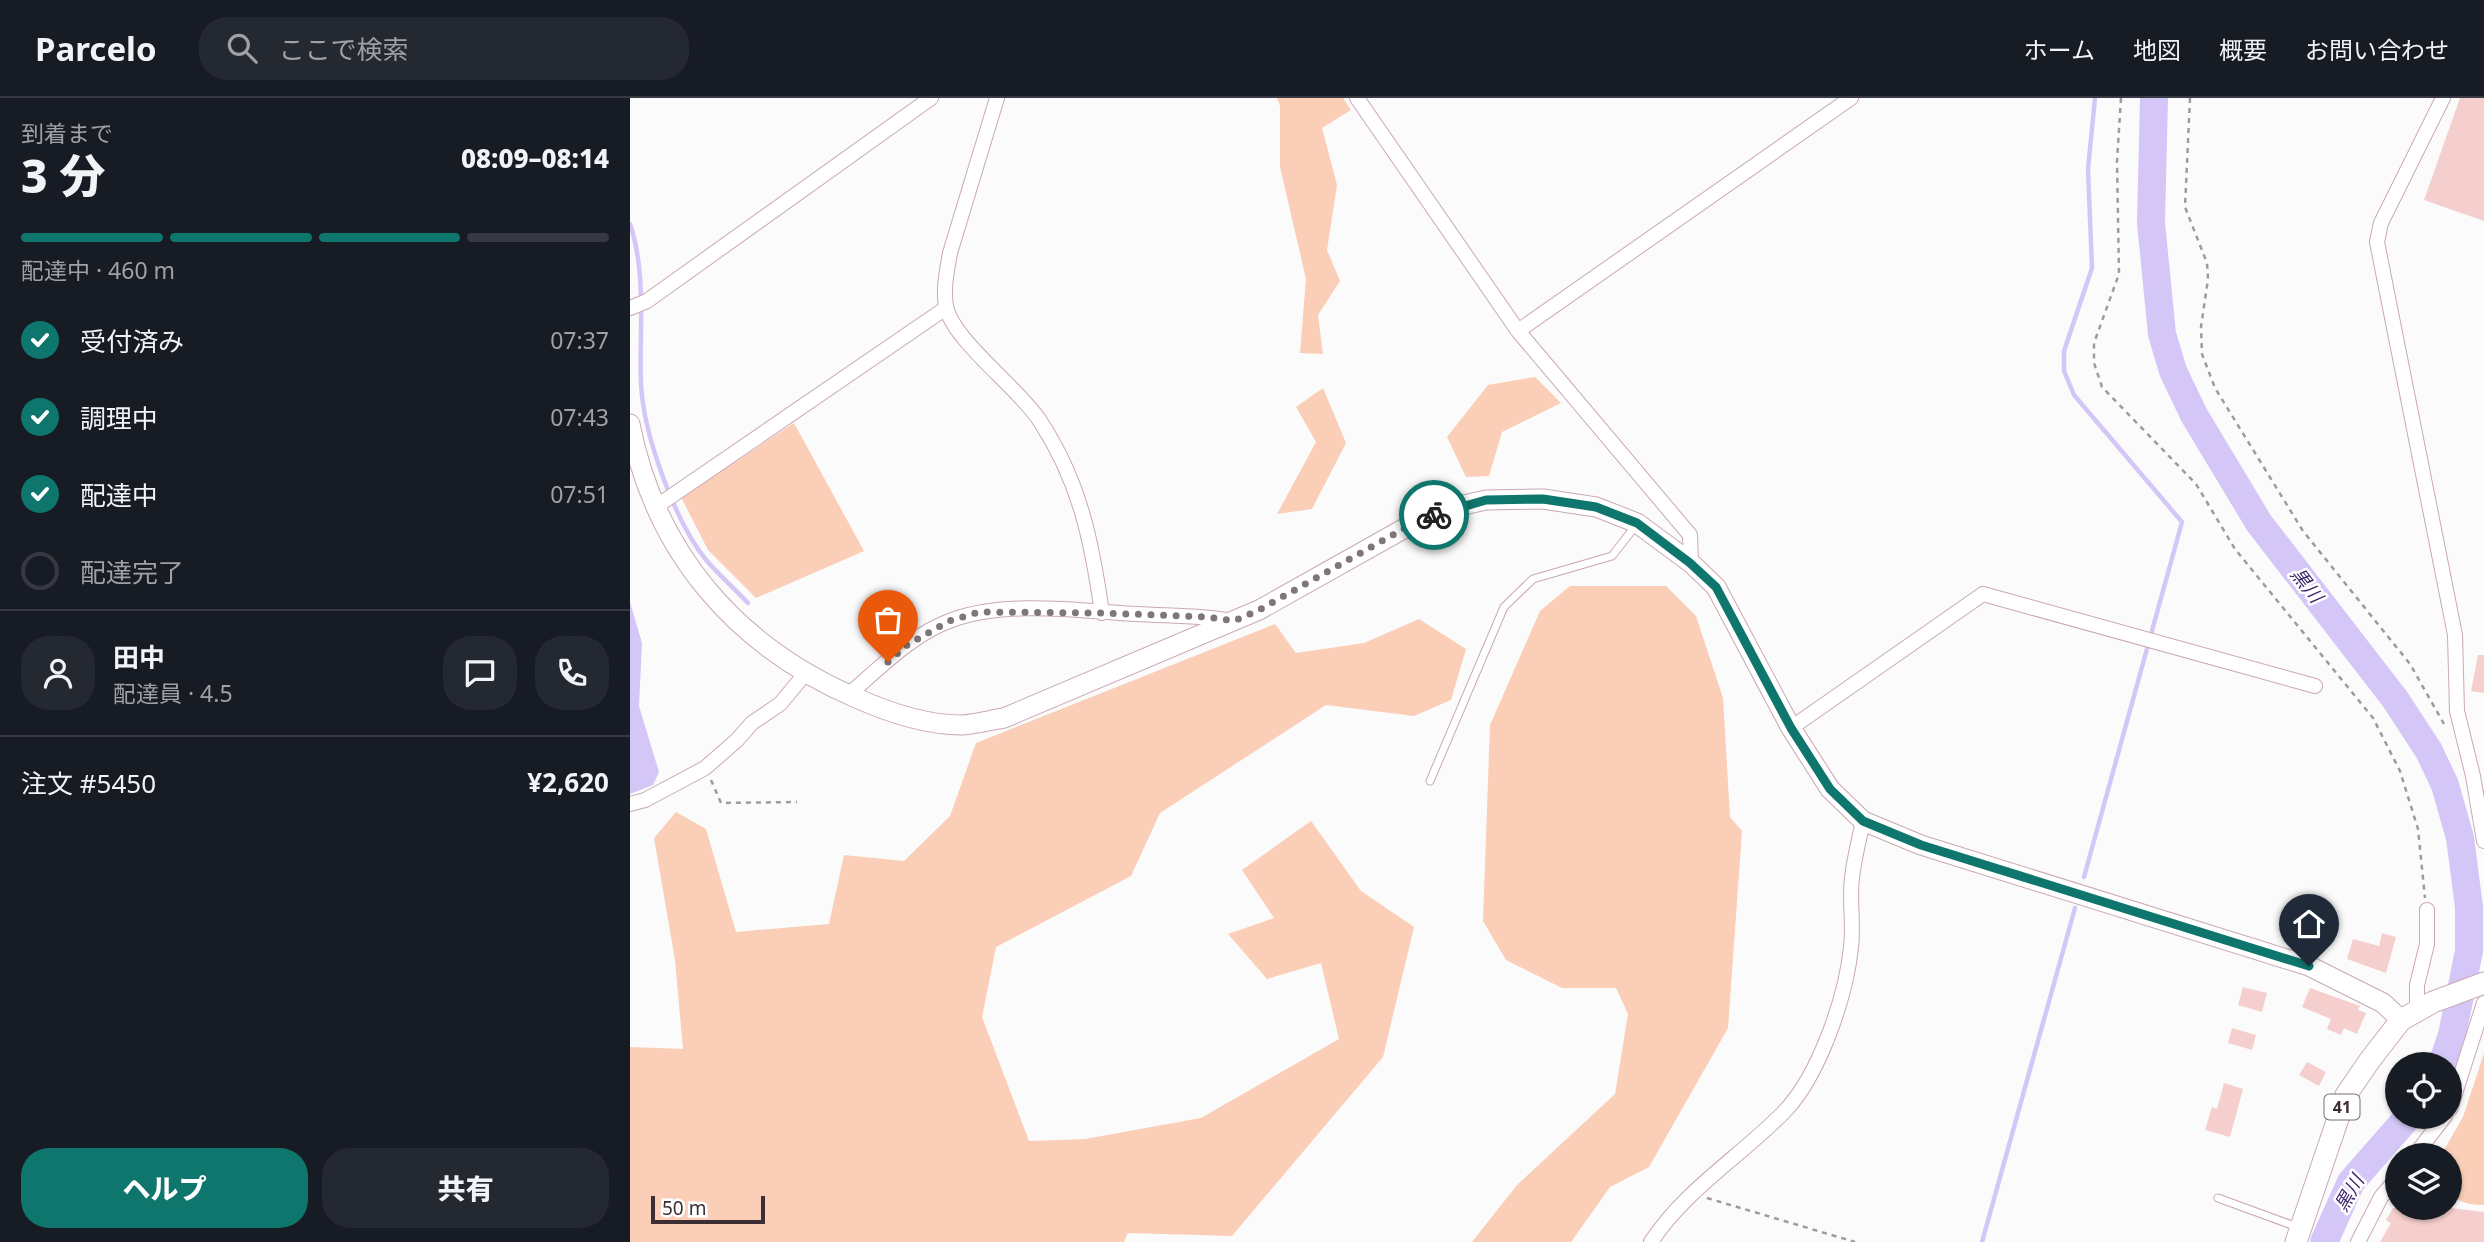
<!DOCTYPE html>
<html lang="ja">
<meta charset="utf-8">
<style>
:root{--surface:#171b24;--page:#242831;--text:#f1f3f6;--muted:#9ea1a6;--line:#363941;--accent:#0f766e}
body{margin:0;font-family:"Noto Sans","Noto Sans JP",sans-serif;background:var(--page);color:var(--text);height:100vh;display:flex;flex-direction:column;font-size:26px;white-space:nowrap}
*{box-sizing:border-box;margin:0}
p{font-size:23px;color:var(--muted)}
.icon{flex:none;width:38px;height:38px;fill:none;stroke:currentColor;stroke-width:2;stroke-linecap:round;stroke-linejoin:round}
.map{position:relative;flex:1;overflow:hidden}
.side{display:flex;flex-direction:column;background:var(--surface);width:630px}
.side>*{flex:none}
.tools{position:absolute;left:1755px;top:954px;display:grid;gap:14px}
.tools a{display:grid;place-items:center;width:77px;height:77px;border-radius:50%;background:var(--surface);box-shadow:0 2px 5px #0004;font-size:35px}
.scale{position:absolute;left:21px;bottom:18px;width:114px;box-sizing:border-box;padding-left:7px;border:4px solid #3c2e33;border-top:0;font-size:19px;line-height:24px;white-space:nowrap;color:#3c2e33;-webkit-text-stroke:5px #fff;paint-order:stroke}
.pin{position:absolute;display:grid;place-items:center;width:60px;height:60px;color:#fff;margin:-72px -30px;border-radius:50% 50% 50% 0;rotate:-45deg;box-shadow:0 0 7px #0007}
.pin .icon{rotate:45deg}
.courier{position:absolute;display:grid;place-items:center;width:70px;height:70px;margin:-35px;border:5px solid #0f766e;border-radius:50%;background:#fff;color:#222;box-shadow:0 2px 9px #0007}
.summary em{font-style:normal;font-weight:800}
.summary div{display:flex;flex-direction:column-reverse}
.summary{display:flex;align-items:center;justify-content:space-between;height:119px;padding:0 21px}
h1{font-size:46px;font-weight:800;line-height:52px}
.bar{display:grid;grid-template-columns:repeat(4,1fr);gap:10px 7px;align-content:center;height:84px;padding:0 21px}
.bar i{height:9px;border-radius:5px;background:var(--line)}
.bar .on{background:var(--accent)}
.bar p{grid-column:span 4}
.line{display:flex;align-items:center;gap:18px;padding:0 21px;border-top:2px solid var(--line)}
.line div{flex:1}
.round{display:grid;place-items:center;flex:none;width:74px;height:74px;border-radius:28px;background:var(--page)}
ol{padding:0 21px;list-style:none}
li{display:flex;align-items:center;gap:21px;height:77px}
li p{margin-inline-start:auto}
li .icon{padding:7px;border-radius:50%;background:var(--accent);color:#fff;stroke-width:4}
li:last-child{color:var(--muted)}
li i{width:38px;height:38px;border:4px solid var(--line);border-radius:50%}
.primary-button{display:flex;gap:14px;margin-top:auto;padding:14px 21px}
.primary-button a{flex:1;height:80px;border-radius:28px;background:var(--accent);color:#fff;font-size:28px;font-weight:800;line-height:80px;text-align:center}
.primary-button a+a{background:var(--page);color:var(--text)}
header{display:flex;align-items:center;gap:42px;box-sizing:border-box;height:98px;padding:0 35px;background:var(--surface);border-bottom:2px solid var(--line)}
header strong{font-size:33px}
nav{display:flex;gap:38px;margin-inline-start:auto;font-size:24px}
.search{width:490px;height:63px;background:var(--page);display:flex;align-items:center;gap:18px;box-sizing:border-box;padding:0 24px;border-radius:28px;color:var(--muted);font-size:26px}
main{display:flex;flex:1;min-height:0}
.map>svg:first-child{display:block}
.green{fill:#faceb7}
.water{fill:#d4c7f8}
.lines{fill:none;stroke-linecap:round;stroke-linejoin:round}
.stream{stroke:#d4c7f8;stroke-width:4.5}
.river{stroke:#d4c7f8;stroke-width:28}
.building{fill:#f5cfcd}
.lane-casing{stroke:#caa8b5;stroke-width:9}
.street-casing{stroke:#caa8b5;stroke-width:16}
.secondary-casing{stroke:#caa8b5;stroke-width:21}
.primary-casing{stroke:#caa8b5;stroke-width:23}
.path{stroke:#a19a9c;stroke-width:2.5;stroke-dasharray:5 5;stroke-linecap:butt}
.lane{stroke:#fff;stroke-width:7}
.street{stroke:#fff;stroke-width:14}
.secondary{stroke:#fff;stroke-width:19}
.primary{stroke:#fff;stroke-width:21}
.done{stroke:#7f7679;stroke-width:7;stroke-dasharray:0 12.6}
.route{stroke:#0f766e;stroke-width:9}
.labels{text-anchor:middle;stroke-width:5;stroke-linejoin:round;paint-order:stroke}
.shield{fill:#fff;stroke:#766d70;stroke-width:2}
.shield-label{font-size:16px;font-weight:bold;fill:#3c2e33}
.water-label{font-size:19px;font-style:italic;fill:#40266c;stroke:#fff}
</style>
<header>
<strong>Parcelo</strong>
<div class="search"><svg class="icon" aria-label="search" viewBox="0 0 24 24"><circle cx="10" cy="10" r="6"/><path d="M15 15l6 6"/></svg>ここで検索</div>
<nav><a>ホーム</a><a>地図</a><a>概要</a><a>お問い合わせ</a></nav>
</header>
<main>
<section class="side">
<div class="summary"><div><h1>3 分</h1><p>到着まで</p></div><em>08:09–08:14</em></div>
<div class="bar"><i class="on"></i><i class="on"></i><i class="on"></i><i></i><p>配達中 · 460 m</p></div>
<ol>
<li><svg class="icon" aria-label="check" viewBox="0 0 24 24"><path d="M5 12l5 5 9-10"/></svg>受付済み<p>07:37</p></li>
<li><svg class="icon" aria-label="check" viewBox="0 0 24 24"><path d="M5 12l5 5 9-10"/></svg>調理中<p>07:43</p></li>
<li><svg class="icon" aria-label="check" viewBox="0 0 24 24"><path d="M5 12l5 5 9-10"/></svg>配達中<p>07:51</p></li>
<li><i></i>配達完了</li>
</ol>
<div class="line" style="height:126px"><a class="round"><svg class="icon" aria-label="person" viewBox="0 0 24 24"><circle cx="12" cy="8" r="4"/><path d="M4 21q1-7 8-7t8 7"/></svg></a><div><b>田中</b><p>配達員 · 4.5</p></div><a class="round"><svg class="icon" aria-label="chat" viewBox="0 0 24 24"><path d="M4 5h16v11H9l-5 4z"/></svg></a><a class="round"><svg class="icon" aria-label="phone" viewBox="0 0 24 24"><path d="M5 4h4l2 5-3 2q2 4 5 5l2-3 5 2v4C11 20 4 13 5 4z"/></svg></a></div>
<div class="line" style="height:91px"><div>注文 #5450</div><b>¥2,620</b></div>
<div class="primary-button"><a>ヘルプ</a><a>共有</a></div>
</section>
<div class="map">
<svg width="1854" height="1144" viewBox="0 0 1854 1144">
<rect width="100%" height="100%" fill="#fbfbfb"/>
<path class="green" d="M647 0H713L721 12 692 30 707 87 697 152 710 183 688 217 693 256 670 255 676 181 650 69V8Z
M905 279 931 305 872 334 859 378 836 379 817 339 858 287Z
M693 290 716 345 682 411 647 416 686 344 666 309Z
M164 325 234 453 126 500 78 452 51 399Z
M940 488H1036L1066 518 1093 600 1100 719 1112 733 1098 930 1019 1069 980 1089 941 1144H842L887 1087 985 996 998 916 986 890H932L876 862 853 823 860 627 910 513Z
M789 521 836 551 821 602 784 618 696 607 530 715 501 778 366 849 352 919 399 1043 455 1041 571 1020 709 941 691 865 637 881 598 836 644 820 612 772 681 723 731 793 784 829 753 959 602 1138 498 1135 494 1144H0V949L53 951 45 862 24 740 46 714 76 731 106 834 199 826 214 757 274 763 320 718 346 645 645 526 666 555 734 545Z
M1854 955V1107L1839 1106 1820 1099V1057H1811L1833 1019Z"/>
<path class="water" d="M0 504 12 545 9 608 29 674 23 687 0 696Z"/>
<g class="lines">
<path class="stream" d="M0 126C17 176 9 234 11 285 13 335 45 425 77 463 90 478 105 491 118 505
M1454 779 1552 424 1444 297 1434 273V253L1462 170 1458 71 1465 0
M1352 1144 1445 810"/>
<path class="river" d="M1524 0 1521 125 1532 236 1543 273 1564 317 1629 425 1765 601 1799 653 1815 687 1830 740 1839 809V853L1822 937 1812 966
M1694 1144 1721 1084 1779 1018"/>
</g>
<path class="building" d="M1830 0H1854V123L1794 102Z
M1848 557H1854V595L1841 593Z
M1752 835 1766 839 1756 875 1717 861 1723 841 1749 848Z
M1613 889 1637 895 1632 914 1608 907Z
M1680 890 1730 908 1728 912 1736 915 1727 936 1714 930 1711 937 1697 931 1701 921 1672 909Z
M1602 930 1626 937 1622 952 1598 945Z
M1677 964 1696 974 1689 988 1669 977Z
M1594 985 1613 991 1600 1039 1575 1032 1582 1009 1587 1011Z
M1763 1110H1822L1854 1114V1144H1750L1761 1125 1756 1122Z"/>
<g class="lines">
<g class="lane-casing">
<path id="lane" d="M800 683 874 509 903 481 982 458 1007 426
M1588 1100 1670 1130"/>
</g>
<g class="street-casing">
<path id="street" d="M367 0 320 155C317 172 313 191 316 208 322 242 390 291 410 323 450 384 462 444 472 515
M727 0 888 233 1060 437 1061 465
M1813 0 1751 125 1747 144 1825 537 1827 613 1843 678 1854 743
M0 210 17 203 301 0
M888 233 1221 0
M24 410 316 210
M218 597C250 570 282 536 322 522 376 502 450 513 507 516 539 518 571 517 603 523
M1161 630 1353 496 1685 588
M0 706 15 702 75 670 107 642 122 625 150 606 175 576
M1787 914V887L1797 846V812
M1820 1011 1854 905
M1785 1057 1815 1018
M1021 1144C1055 1092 1111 1058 1154 1014 1189 978 1216 899 1221 849 1224 826 1219 803 1222 780 1224 761 1229 742 1233 723
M1728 1144 1751 1099 1768 1079"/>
</g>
<g class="secondary-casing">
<path id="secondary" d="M0 326C25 454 105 547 224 599 257 614 295 627 332 627 346 626 361 622 374 620L629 512 784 425 820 410 856 402 913 401 966 409 1007 425 1061 465 1086 489 1161 630 1200 691 1233 723 1291 747 1679 868 1753 905 1771 922"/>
</g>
<g class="primary-casing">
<path id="primary" d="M1666 1144 1716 997 1740 962 1771 922 1803 904 1854 885"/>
</g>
<path class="path" d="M1491 0 1487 63 1489 176 1464 245V265L1472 289 1566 386 1605 451 1743 620 1770 673 1788 731 1795 800
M1560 0 1555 109 1577 165 1578 181 1571 229 1572 256 1585 290 1673 433 1780 566 1814 626
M81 682 91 705 167 704
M1077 1100 1225 1144"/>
<use href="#lane" class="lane"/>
<use href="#street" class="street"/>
<use href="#secondary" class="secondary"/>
<use href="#primary" class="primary"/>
</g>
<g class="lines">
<path class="done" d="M258 564 277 547 319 523 349 514 472 515 578 519 604 523 629 512 784 425 804 417"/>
<path class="route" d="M804 417 856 402 913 401 966 409 1007 425 1060 465 1086 489 1161 630 1200 691 1233 723 1291 747 1679 868"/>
</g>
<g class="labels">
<rect class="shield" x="1694.5" y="996.5" width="35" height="25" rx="5"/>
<g class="shield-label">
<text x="1712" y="1015">41</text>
</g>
<g class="water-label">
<text transform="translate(1677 487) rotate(52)" y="7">黒川</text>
<text transform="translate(1719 1095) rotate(-60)" y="7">黒川</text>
</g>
</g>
</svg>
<div class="tools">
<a><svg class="icon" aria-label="locate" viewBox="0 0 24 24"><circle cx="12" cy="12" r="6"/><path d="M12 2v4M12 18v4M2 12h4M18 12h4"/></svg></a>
<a><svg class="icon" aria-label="layers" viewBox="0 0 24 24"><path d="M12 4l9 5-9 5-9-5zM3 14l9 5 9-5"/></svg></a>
</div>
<div class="scale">50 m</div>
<div class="pin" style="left:258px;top:564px;background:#ea580c"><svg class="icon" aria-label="bag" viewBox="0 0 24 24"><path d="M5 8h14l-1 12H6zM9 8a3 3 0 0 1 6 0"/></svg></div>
<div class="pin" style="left:1679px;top:868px;background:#1f2937"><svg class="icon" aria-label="home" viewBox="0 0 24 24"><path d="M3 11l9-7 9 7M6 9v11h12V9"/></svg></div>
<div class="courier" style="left:804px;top:417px"><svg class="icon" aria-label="bike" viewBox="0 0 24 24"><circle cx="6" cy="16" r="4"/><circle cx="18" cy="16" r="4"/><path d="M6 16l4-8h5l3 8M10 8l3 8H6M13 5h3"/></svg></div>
</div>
</main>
